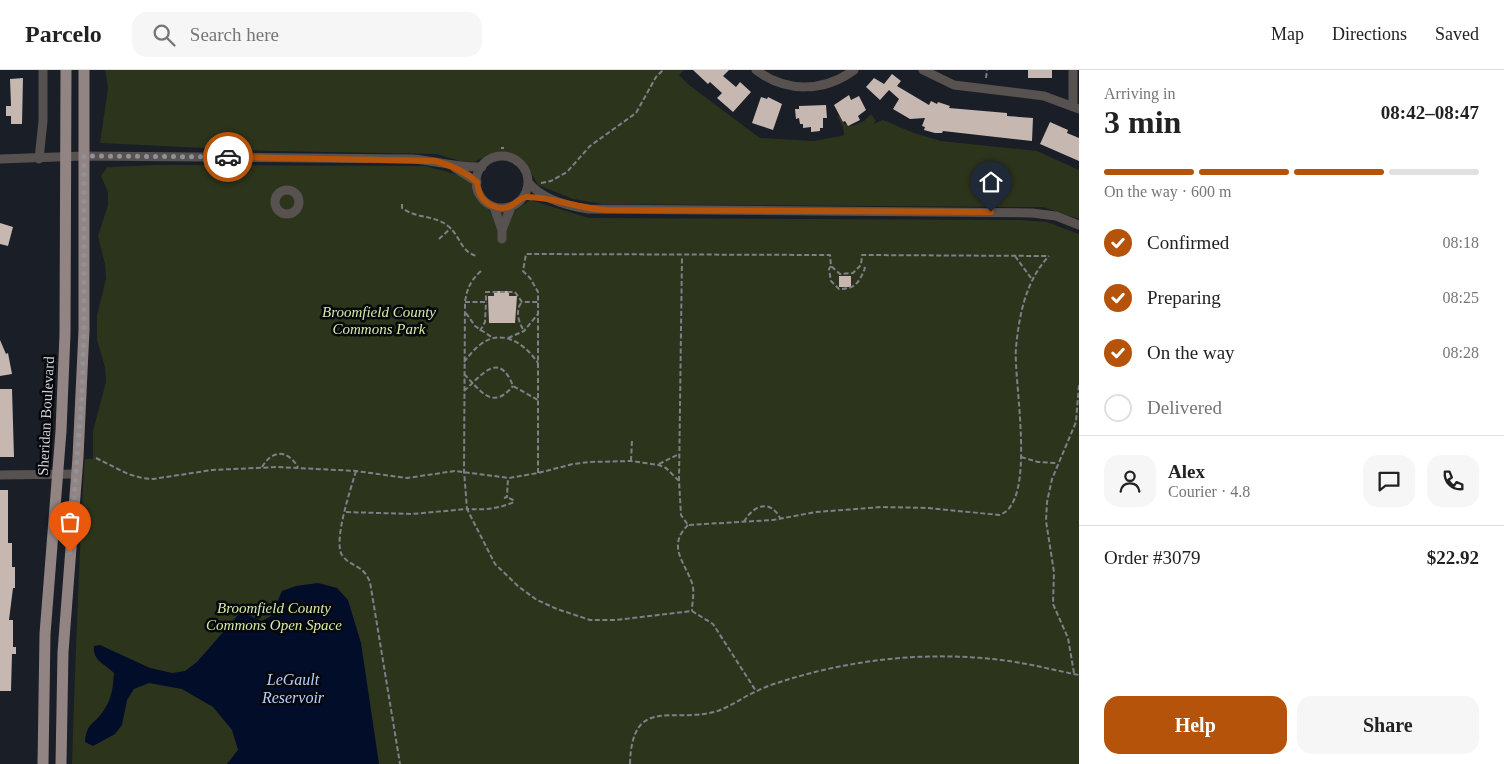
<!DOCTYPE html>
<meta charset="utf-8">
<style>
:root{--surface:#fff;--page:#f6f6f6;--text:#222;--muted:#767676;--line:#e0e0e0;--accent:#b45309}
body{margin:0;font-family:Georgia,serif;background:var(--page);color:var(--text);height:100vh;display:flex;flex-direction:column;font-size:19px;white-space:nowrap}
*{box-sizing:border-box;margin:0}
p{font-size:16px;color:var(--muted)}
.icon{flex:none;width:28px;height:28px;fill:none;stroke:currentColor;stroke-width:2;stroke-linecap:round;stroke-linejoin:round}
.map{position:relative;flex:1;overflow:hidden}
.details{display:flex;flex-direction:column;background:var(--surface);width:425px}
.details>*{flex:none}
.pin{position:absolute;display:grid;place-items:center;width:42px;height:42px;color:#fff;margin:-51px -21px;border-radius:50% 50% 50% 0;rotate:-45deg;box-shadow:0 0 5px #0007}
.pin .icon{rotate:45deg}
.courier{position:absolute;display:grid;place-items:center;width:50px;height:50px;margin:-25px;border:4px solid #b45309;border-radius:50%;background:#fff;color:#222;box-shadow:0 1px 6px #0007}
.overview em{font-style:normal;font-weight:700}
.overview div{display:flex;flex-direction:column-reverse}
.overview{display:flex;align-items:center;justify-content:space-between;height:85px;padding:0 25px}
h1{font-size:32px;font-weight:700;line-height:38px}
.bar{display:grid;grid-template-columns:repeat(4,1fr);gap:8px 5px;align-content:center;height:60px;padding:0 25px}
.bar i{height:6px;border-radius:4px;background:var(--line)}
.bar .current{background:var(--accent)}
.bar p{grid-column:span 4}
.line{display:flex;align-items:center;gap:12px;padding:0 25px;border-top:1px solid var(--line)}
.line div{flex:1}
.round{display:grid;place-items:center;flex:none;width:52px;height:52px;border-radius:15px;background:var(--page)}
ol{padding:0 25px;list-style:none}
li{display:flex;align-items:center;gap:15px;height:55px}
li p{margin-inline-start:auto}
li .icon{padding:5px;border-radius:50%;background:var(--accent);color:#fff;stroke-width:4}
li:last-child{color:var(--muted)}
li i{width:28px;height:28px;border:2px solid var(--line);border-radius:50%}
.cta{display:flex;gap:10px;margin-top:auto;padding:10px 25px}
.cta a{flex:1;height:58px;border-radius:15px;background:var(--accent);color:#fff;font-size:20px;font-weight:700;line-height:58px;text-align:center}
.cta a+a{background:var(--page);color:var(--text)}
header{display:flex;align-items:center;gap:30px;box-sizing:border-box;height:70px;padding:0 25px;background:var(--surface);border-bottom:1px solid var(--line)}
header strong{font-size:24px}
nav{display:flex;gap:28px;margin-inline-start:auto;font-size:18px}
.search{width:350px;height:45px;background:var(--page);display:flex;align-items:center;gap:12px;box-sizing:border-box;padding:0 18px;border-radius:15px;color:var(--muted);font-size:19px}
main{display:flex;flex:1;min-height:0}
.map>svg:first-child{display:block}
.green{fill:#2c341c}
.water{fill:#020d2a}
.building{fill:#c6b7b1}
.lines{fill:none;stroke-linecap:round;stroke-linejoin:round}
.path{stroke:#7c8087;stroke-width:2;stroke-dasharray:5 2.5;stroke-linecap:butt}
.minor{stroke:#575150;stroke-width:9}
.major{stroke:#918482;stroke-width:11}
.done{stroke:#8f9299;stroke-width:5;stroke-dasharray:0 9}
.route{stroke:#b45309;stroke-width:6}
.labels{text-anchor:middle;stroke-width:5;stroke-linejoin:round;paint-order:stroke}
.park-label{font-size:15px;font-style:italic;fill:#d3eca8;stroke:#06080c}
.street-label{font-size:15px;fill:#ced1d7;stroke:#06080c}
.water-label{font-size:16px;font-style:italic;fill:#b5cfff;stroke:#06080c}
</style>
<header>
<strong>Parcelo</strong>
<div class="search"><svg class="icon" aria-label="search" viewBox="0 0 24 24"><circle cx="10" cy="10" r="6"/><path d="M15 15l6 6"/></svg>Search here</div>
<nav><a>Map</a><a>Directions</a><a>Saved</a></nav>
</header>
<main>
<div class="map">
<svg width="1079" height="694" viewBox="0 0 1079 694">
<rect width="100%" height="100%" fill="#191e27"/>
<path class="green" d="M105 0H684L679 5 689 15 760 68 814 71 841 66 844 65 843 57 837 46H840L843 53 852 56 864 51 871 44 876 51 873 54 883 50 914 63 941 71 1037 81 1079 100V149L1043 137H1026L602 134 573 129 538 115 526 94 514 84H491L474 92 460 91 436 84 269 81 100 73 108 18Z
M158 95 425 96 463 106 470 111 476 129 491 142 500 143 513 142 530 130 589 148 1021 150 1047 152 1079 164V694H72C75 595 79 496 84 396L85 389H93V361L106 312 105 297 97 270V245L106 209 105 194 98 166 108 135V122L101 106 107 97Z"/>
<path class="water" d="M318 513 337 518 348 530 361 573 379 694H227L238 680 232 660 213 637 182 619 149 613 134 619 127 630 122 655 115 664 93 676 85 672C87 651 94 656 104 640 112 628 113 617 114 603 105 594 92 590 94 576L100 575 150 598 172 603 185 601 197 592 238 545H248L262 551 271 546 282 521 296 516Z"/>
<path class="building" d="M693 0H729L723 6 736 17 740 12 751 22 733 42 717 28 722 23 710 12 708 14Z
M1028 0H1052V8H1028Z
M892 4 901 11 897 16 929 35 931 31 937 34 938 32 950 36 949 38 1007 43V46L1033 48 1032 71 943 61 942 63H935L924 60 925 57 922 56 925 48 910 49 893 39 899 29 889 20 880 30 866 17 874 8 884 14Z
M23 8 22 54H11V46H6V36H11L10 9Z
M849 25 851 30 859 26 866 40 858 46 860 50 848 56 845 51 843 52 834 35Z
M761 27 767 29 768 27 782 34 773 60 752 53Z
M826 35 827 48H823V58H820V61L811 62V57L803 58V54H800L799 48 796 49 795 39H799V36Z
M1050 52 1068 60 1067 63 1079 68V91L1040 74Z
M0 153 13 157 8 176 0 174Z
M839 206H851V217H839Z
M494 221H509V226H517L515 253H489L488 226H494Z
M0 270 6 284 8 283 12 304 0 306Z
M0 319H12L14 387H0Z
M0 420H8V473H12V497H15V518H13L9 550H13V577H16V584H12L11 621H0Z"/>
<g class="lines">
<path class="path" d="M986 8 987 0
M501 78H504
M541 113 551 111 567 102 590 76 636 43 656 7 663 0
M402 134V138C417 149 435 145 448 156 460 165 461 183 477 186
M439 169 451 158
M1015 186 1031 208
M831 196 829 199 831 211 839 219C855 219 859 213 865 198L862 196
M481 201C471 210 467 218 465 232L464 401 467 439C484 440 498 439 514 432L513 430 507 427
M465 232H486V222H515L522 232H538
M521 233C515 242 519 253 524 261
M466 243 475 256 493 268
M480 261 485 252 486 232
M508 268 524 261 538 244
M464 292C469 286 474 279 481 274 503 258 525 274 538 293
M464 304C481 321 492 341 513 316
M464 321C482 305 499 280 513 316L538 330
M1021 387 1038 392 1057 393
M96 388 128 404 142 408 153 409 212 400 277 397 356 401 407 408 455 401 509 408 538 403 573 394 590 392 631 391 659 395 666 398 679 411 681 445 688 455 773 450 816 442 882 437 929 438 999 445C1038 434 1013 310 1016 278 1019 245 1026 210 1049 186
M631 391 632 370
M659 394 679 384
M262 397C272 380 287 379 298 397
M356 401C351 418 333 471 342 485 351 498 362 493 370 512L400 694
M538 403V222L530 208 523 201 526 184 830 185 831 196 840 204 853 203 861 195 862 185 1047 186
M679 411 682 186
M504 428 507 427 508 408
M346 442 412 444 467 439 495 494 519 517 537 530 557 539 590 550H616L692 541 713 554 756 621
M744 452C753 435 770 429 780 448
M688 455C667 476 684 491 692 513 695 522 692 532 692 541
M1074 603 1068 568 1053 534 1054 502 1046 451 1047 432 1052 409 1076 352 1079 314
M630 694C632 626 670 653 714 642 729 638 741 628 755 622 764 617 774 614 783 611 853 589 928 581 1001 590 1027 593 1053 600 1079 605"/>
<path class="minor" d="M756 0C786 23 824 22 854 0
M923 0 954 15 1044 26 1079 39
M1073 0V36
M476 112a26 26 0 1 1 52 0a26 26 0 1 1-52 0Z
M0 89 84 86 413 89C437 91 458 98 482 97
M39 89 43 51V0
M455 98 477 112
M528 112C542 129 567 136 588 139L1032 143 1056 146 1079 155
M275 132a12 12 0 1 1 24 0a12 12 0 1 1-24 0Z
M494 137 502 160V169
M502 160 511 137
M0 405 76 404"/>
<path class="major" d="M43 694 45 564 61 361 65 264 66 0
M61 694 63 582 78 387 84 260V0"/>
</g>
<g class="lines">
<path class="done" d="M70 482 82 324 84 260V86L228 87"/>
<path class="route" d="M228 87 435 91C451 95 464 101 477 112 478 123 482 132 493 136 512 144 516 127 527 127 554 127 579 139 606 140L991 142"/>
</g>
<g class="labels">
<g class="park-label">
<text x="379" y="247">Broomfield County<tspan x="379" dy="17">Commons Park</tspan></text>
<text x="274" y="543">Broomfield County<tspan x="274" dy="17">Commons Open Space</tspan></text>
</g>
<g class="street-label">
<text transform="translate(46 346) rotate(-87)" y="5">Sheridan Boulevard</text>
</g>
<g class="water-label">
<text x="293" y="615">LeGault<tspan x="293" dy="18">Reservoir</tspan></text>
</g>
</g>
</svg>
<div class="pin" style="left:70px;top:482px;background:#ea580c"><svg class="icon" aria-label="bag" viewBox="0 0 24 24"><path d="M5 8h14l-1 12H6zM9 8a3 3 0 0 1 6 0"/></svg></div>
<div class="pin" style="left:991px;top:142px;background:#1f2937"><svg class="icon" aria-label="home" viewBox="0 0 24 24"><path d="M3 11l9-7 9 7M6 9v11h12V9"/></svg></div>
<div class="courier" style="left:228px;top:87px"><svg class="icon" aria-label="car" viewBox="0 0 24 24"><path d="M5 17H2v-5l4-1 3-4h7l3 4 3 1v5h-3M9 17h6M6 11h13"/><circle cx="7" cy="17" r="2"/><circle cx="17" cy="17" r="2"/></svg></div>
</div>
<section class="details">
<div class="overview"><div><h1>3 min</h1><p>Arriving in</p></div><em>08:42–08:47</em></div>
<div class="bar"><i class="current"></i><i class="current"></i><i class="current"></i><i></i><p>On the way · 600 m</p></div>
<ol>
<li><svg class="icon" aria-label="check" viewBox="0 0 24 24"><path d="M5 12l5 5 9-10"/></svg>Confirmed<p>08:18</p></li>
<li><svg class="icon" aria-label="check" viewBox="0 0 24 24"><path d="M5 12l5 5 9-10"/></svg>Preparing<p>08:25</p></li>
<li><svg class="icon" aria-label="check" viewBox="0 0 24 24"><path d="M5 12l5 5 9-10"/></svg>On the way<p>08:28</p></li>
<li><i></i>Delivered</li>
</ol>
<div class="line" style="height:90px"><a class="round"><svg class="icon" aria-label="person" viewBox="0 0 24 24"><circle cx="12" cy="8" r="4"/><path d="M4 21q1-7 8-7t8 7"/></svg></a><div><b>Alex</b><p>Courier · 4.8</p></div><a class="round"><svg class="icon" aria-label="chat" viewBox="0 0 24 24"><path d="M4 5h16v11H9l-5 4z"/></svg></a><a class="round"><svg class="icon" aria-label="phone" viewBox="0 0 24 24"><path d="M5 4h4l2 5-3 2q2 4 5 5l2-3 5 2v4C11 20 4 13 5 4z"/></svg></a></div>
<div class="line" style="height:65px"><div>Order #3079</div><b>$22.92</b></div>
<div class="cta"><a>Help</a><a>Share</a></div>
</section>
</main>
